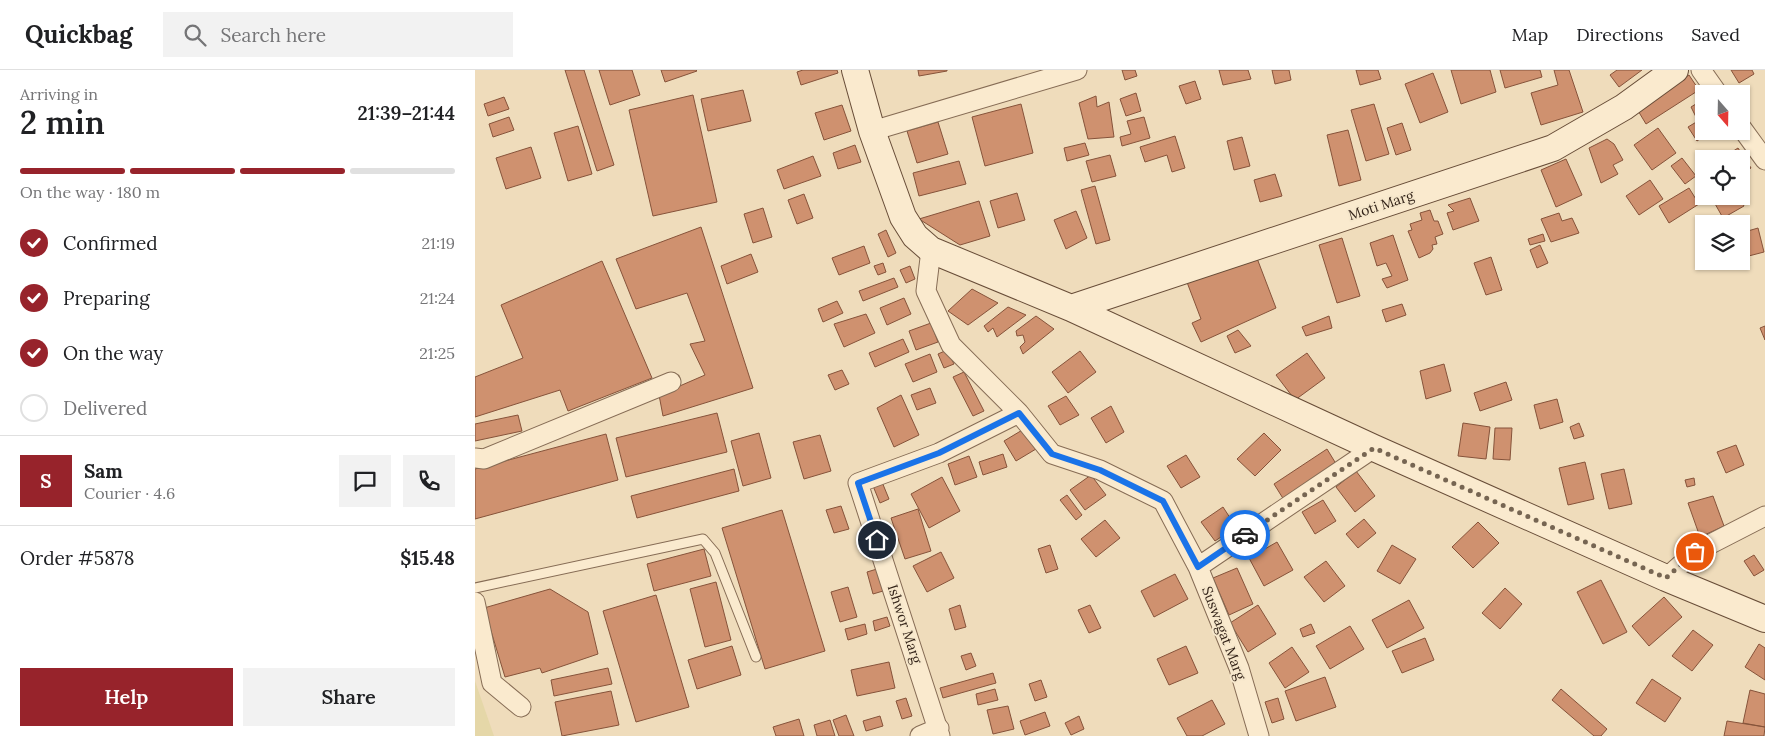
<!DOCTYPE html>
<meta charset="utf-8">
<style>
:root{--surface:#fff;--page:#f2f2f2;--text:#202124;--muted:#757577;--line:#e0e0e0;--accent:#97232b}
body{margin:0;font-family:Lora,serif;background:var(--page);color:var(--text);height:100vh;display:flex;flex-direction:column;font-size:19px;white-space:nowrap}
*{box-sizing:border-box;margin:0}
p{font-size:16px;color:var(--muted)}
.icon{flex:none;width:28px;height:28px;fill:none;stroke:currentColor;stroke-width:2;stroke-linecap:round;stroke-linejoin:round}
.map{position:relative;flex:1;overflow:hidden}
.panel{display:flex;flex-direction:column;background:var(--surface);width:475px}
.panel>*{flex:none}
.needle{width:32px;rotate:160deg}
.buttons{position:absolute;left:1220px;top:15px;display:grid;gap:10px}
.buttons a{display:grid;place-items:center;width:55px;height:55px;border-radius:0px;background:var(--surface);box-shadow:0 1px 4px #0004;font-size:25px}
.pin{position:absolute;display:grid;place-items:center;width:42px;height:42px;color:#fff;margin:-21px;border:2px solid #fff;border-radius:50%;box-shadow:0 1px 5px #0007}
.courier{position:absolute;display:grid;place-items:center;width:50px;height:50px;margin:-25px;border:4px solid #1a73e8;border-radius:50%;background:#fff;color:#222;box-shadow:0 1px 6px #0007}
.overview em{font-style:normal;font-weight:600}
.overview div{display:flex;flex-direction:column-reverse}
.overview{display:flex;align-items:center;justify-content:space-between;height:85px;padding:0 20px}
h1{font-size:32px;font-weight:600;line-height:38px}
.bar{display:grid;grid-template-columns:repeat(4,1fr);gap:8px 5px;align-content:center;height:60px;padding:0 20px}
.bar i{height:6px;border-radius:4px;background:var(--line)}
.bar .selected{background:var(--accent)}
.bar p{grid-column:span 4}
.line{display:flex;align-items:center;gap:12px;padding:0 20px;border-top:1px solid var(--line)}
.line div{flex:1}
.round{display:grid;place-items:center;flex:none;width:52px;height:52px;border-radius:0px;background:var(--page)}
ol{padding:0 20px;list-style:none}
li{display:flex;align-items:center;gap:15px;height:55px}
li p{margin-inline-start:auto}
li .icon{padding:5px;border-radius:50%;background:var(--accent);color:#fff;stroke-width:4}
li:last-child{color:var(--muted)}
li i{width:28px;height:28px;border:2px solid var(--line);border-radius:50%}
.cta{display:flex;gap:10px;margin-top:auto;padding:10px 20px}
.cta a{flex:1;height:58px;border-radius:0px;background:var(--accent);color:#fff;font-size:20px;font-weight:600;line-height:58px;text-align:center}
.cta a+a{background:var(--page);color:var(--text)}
header{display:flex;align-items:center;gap:30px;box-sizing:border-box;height:70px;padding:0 25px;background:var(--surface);border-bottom:1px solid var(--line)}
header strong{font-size:24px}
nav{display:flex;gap:28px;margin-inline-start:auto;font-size:18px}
.search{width:350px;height:45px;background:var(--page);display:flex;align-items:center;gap:12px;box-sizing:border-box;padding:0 18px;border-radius:0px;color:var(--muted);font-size:19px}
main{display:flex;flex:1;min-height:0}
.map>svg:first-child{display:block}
.farmland{fill:#e5d7a8}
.building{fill:#cf916f;stroke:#86533a}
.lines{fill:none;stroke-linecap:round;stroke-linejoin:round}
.lane-casing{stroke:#866c55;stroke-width:11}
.street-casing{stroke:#866c55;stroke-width:21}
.secondary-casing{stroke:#684d38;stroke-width:28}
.lane{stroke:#faeace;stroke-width:9}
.street{stroke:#faeace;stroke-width:19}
.secondary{stroke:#faeace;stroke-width:26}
.done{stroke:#766552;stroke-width:5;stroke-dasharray:0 9}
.route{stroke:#1a73e8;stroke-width:6}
.labels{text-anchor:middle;stroke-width:4;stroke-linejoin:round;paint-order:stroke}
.street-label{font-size:14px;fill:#35251a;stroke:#f6e7cb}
</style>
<header>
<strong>Quickbag</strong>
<div class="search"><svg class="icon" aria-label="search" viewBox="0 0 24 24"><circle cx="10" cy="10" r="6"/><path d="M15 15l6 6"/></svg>Search here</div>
<nav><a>Map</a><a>Directions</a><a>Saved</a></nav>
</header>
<main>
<section class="panel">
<div class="overview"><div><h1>2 min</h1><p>Arriving in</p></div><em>21:39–21:44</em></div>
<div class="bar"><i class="selected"></i><i class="selected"></i><i class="selected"></i><i></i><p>On the way · 180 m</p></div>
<ol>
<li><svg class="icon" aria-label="check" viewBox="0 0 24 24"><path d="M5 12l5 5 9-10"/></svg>Confirmed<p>21:19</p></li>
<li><svg class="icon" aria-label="check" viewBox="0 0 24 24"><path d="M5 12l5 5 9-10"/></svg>Preparing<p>21:24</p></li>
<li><svg class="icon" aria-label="check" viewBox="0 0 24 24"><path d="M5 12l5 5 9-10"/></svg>On the way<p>21:25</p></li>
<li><i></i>Delivered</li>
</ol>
<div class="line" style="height:90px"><b class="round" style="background:var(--accent);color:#fff">S</b><div><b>Sam</b><p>Courier · 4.6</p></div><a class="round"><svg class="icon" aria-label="chat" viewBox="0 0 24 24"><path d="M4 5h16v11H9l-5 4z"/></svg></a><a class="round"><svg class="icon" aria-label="phone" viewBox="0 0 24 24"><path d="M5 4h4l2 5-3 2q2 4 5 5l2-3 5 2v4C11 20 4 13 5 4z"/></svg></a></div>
<div class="line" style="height:65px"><div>Order #5878</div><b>$15.48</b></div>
<div class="cta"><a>Help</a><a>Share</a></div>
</section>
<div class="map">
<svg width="1290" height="666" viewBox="0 0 1290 666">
<rect width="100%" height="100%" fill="#efdcbb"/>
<path class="farmland" d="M0 612V611L19 666H0Z"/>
<path class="building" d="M90 0H109L139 95 122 101Z
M124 0H157L165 25 135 35Z
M186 0H221L222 1 190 12Z
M328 0H362L363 3 326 15 322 2Z
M443 0H472V1L444 6Z
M647 0H660L662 6 650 10Z
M744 0H773L776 9 748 15Z
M797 0H814L816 10 800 14Z
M881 0H903L906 9 885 15Z
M976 0H1015L1021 22 986 34Z
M1025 0H1065L1067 7 1030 18Z
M1079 0H1094L1108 42 1066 55 1056 23 1083 15Z
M1142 0H1167L1144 17 1135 5Z
M1256 0H1277L1279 4 1264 13Z
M958 3 973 42 945 53 930 14Z
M1214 5 1224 20 1171 54 1162 39Z
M720 11 726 29 711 34 704 16Z
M268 20 276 51 233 61 226 29Z
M661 23 666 41 651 46 645 29Z
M218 25 242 132 178 146 154 40Z
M621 26 622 37 634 32 639 67 613 69 604 33Z
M29 27 34 39 13 46 9 34Z
M1229 29V61H1236L1222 71 1213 57 1223 51 1216 37Z
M546 34 558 83 510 96 497 47Z
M899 34 914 84 891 91 876 40Z
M367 35 376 61 349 70 340 43Z
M34 47 39 60 18 67 14 54Z
M669 47 675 68 647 76 645 67 656 64 652 51Z
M463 52 473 84 442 93 432 61Z
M927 53 936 80 921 85 912 58Z
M103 56 117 104 93 111 79 63Z
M1183 58 1201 83 1177 100 1159 75Z
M873 60 886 110 864 116 852 65Z
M700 66 710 98 697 102 692 85 670 92 665 77Z
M767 67 775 96 759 100 752 71Z
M1132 69 1139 74 1148 90 1138 95 1143 104 1126 113 1114 78Z
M610 73 614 85 592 91 589 78Z
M380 75 386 92 363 99 358 83Z
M56 77 66 108 31 119 21 88Z
M1263 78 1276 98 1266 104V89H1246Z
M635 85 641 106 617 112 611 91Z
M338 86 346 106 309 119 302 100Z
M1207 88 1221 106 1210 114 1196 96Z
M1091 89 1107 125 1081 137 1066 100Z
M484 91 491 114 444 126 438 103Z
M800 104 807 126 785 132 779 110Z
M1175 110 1188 129 1164 145 1151 126Z
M620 116 635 170 621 174 606 120Z
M1214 118 1224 134 1194 153 1184 136Z
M542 123 550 150 523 158 515 131Z
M329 124 338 148 322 154 313 130Z
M1250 126H1264L1269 136 1248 148 1239 132Z
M995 128 1004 151 978 160 972 143 979 141 973 135Z
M504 131 515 166 485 175 444 149Z
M288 138 297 167 278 173 269 144Z
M955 140 959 151H963L968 164 960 167 962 174 957 175 958 179 955 183 944 188 933 161 937 160 935 154 947 150 945 143Z
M601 141 612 168 591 179 579 150Z
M1084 143 1087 151 1097 148 1104 163 1076 172 1066 149Z
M226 157 278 318 188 346 184 325 230 305 215 274 230 271 212 223 161 239 141 189Z
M1283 158 1289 182 1266 188V163Z
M411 160 421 183 413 187 403 164Z
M1068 164 1070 171 1055 175 1053 169Z
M918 165 933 210 912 218 907 209 917 206 911 193 902 196 895 173Z
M867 168 885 226 862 233 844 175Z
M1065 175 1073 193 1062 198 1055 180Z
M389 176 395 193 364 205 357 188Z
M780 183 801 238 726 272 717 253 726 249 710 207Z
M276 184 283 202 252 214 246 196Z
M1016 187 1027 220 1011 225 999 193Z
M127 191 177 308 93 341 85 320 0 347V307L48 288 26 235Z
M408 193 411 202 403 205 399 196Z
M435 196 440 209 431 213 425 200Z
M419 208 423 217 388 231 384 221Z
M497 219 523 233 493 255 473 241Z
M429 228 436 244 412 255 405 238Z
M362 231 368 243 348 252 343 239Z
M927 234 931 245 911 252 907 240Z
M533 237 551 245 522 267 518 258 513 262 509 256Z
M391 244 400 263 369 277 359 254Z
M561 246 579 259 548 284 545 277 550 272 548 265 542 266 541 261Z
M854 246 857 258 831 266 827 257Z
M456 253 463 272 441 280 434 261Z
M1290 256V270L1285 258Z
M763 260 776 276 760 283 752 266Z
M428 269 434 282 400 297 394 283Z
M472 280 479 294 469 298 463 284Z
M605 281 621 302 593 323 577 302Z
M832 283 850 308 820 330 801 305Z
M455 284 462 302 438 312 430 294Z
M969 294 976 321 951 329 945 301Z
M367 300 374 314 360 320 353 305Z
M489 302 509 341 498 346 478 307Z
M1031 312 1037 330 1005 341 999 323Z
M455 318 461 333 442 340 436 325Z
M426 325 444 365 419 377 402 338Z
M591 326 604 345 585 355 573 336Z
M1082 329 1088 352 1065 359 1059 335Z
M636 336 649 362 631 373 616 348Z
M242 343 252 382 151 407 141 368Z
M43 345 47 361 0 371V354Z
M988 353 1015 357 1011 389 983 386Z
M1104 353 1109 366 1099 369 1095 357Z
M1020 358H1037L1035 390 1018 389Z
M549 359 561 379 541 391 529 371Z
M284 363 296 408 268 416 256 371Z
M789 363 806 380 780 406 762 389Z
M131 364 143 410 0 449V399Z
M345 365 356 401 329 409 318 372Z
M1261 375 1269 395 1251 403 1242 382Z
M852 379 863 397 809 430 799 414Z
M528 384 532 397 508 405 504 392Z
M711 385 725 407 706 418 692 396Z
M494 386 502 407 480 415 473 394Z
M1110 392 1119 429 1093 435 1084 398Z
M259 399 264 421 162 448 156 426Z
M1149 399 1157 434 1134 439 1126 404Z
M881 401 900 426 880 442 861 417Z
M616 405 631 425 610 440 595 420Z
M467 407 485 441 454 458 436 424Z
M1219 408 1220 415 1212 417 1210 410Z
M407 412 414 429 405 433 398 416Z
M592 425 607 445 601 450 585 430Z
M1238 426 1249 456 1225 467 1213 433Z
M848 430 861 451 840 464 827 442Z
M366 436 374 459 359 463 351 440Z
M748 437 761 457 740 471 726 452Z
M443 439 456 481 430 489 416 448Z
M307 440 350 581 290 599 247 458Z
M889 449 901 463 883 478 871 464Z
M630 450 645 468 621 487 606 469Z
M1003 452 1024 473 998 498 977 477Z
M802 472 818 500 789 516 774 488Z
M575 475 583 499 571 503 563 479Z
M917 475 941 489 925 514 902 501Z
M229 479 236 506 179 521 172 494Z
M466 482 479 508 452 522 438 496Z
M1279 485 1289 500 1279 506 1269 491Z
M851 491 870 516 849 532 829 507Z
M762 498 778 534 754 545 738 508Z
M402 499 408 521 398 524 392 502Z
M700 504 713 529 679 547 666 521Z
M1126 510 1152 562 1128 574 1102 522Z
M241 512 256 570 230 577 215 519Z
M373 517 382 547 365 552 356 522Z
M1030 518 1047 534 1025 559 1007 543Z
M75 519 113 542 123 584 67 603 65 598 30 607 9 538Z
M181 525 214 637 161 652 128 541Z
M1189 527 1207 547 1174 576 1157 556Z
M934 530 949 558 912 578 897 550Z
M485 535 491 557 480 560 474 539Z
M615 535 626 558 614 563 603 540Z
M783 535 801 564 773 582 755 553Z
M412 547 415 556 400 561 398 551Z
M390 554 392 564 373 570 370 559Z
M836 554 840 563 828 567 825 559Z
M875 556 889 579 855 599 841 576Z
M1218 560 1238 575 1217 601 1197 586Z
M950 568 959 590 927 603 917 581Z
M1284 574 1290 578V610L1270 597Z
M257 576 266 605 222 619 213 590Z
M711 576 723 603 694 615 682 589Z
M817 577 834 602 810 618 794 593Z
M496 583 501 596 491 600 486 586Z
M414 592 420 618 382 626 376 600Z
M133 598 137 614 79 626 76 610Z
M518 603 521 613 468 628 465 618Z
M850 607 861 637 821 651 810 621Z
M1177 609 1206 628 1190 652 1161 633Z
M566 610 572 627 560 631 554 614Z
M520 619 523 630 503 635 501 624Z
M1086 619 1132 659 1126 666H1119L1077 630Z
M1275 620 1290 624V657L1268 653Z
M136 621 144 655 87 666 80 632Z
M431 628 437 646 427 649 421 631Z
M803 628 809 649 797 653 790 632Z
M737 630 750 654 727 666H712L702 648Z
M533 636 539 659 518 664 512 640Z
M570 642 575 656 550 665 545 651Z
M371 645 379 666H364L358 650Z
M405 646 408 656 391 661 388 651Z
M604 646 609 659 596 665 590 653Z
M324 649 329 666H301L298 657Z
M355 650 360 666H342L339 655Z
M1252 651 1290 657 1289 666H1249Z"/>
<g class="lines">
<g class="lane-casing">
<path id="lane" d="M0 518 228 469 240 483 281 587"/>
</g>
<g class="street-casing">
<path id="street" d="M1226 0 1243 24
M1266 57 1290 90
M397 61 602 0
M456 180 451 221 476 275 544 343 464 383 383 413 465 666
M544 343 577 384 625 400 688 431 723 497 764 598 784 666
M0 388 9 389 196 312
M723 497 899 378
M1191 508 1220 482 1290 446
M0 532 17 613 46 637
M445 666 464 658"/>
</g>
<g class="secondary-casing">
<path id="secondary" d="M380 0 397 61 428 147 440 166 456 180 596 238 899 378 1191 508 1290 549
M596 238 1078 78 1149 37 1200 0"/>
</g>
<use href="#lane" class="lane"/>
<use href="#street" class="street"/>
<use href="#secondary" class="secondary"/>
</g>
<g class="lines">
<path class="done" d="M770 465 899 378 1191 508 1220 482"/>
<path class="route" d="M402 470 383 413 464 383 544 343 577 384 625 400 688 431 723 497 770 465"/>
</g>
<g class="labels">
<g class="street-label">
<text transform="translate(906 135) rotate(-18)" y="5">Moti Marg</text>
<text transform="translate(430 554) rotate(72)" y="5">Ishwor Marg</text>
<text transform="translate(749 563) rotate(69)" y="5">Suswagat Marg</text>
</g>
</g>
</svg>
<div class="buttons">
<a><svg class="needle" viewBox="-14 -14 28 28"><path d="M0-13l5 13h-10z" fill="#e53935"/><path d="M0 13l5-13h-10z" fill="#757577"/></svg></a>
<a><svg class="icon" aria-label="locate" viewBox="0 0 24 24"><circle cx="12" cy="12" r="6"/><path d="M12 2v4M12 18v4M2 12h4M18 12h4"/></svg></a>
<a><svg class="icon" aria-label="layers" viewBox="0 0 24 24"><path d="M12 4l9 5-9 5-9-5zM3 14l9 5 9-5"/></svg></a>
</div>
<div class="pin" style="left:1220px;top:482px;background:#ea580c"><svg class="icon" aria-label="bag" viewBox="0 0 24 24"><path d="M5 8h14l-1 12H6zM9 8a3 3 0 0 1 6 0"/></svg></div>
<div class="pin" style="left:402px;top:470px;background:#1f2937"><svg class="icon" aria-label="home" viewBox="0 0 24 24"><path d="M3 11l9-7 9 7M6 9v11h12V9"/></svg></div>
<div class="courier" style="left:770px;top:465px"><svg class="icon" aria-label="car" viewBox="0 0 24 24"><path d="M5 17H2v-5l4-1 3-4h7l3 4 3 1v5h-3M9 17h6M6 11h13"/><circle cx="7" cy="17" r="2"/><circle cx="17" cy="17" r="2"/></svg></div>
</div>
</main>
